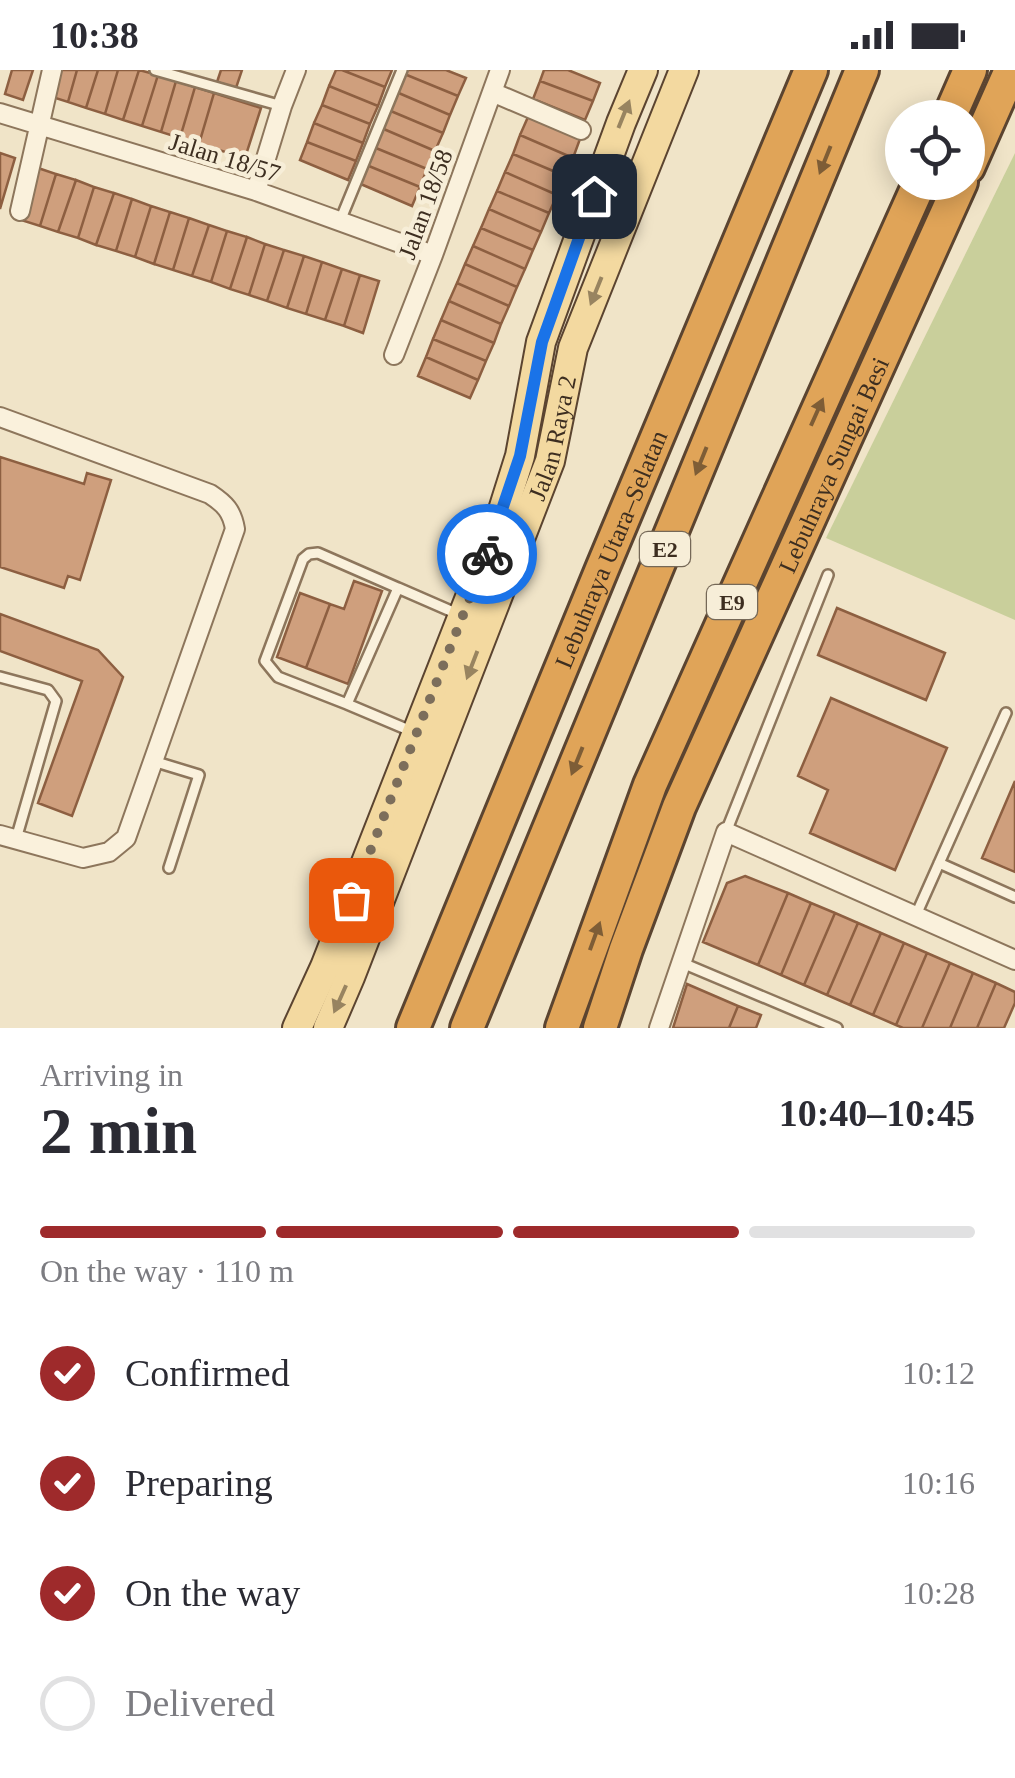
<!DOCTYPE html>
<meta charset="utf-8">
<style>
:root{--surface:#fff;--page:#f7f7f7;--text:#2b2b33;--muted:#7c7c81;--line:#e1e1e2;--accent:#9e2a2b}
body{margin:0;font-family:"Times New Roman",serif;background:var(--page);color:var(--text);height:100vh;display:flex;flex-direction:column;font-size:38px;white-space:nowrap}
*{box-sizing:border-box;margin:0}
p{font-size:32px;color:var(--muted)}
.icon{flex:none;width:55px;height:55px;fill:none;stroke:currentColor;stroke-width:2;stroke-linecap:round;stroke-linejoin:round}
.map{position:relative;height:958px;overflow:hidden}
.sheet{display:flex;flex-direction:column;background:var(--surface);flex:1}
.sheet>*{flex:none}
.tools{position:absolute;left:885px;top:30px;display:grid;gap:20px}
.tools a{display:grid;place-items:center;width:100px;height:100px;border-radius:50%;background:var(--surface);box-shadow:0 5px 25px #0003;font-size:50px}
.pin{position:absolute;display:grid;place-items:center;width:85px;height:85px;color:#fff;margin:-42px;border-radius:20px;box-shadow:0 5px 15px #0006}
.courier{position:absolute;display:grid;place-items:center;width:100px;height:100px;margin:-50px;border:8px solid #1a73e8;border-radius:50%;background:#fff;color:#222;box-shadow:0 2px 12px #0007}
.overview em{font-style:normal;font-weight:600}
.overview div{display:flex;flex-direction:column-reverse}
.overview{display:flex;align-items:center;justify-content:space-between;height:170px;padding:0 40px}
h1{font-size:65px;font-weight:600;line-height:75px}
.bar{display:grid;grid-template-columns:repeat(4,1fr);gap:15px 10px;align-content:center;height:120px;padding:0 40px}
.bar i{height:12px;border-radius:8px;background:var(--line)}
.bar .current{background:var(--accent)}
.bar p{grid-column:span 4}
ol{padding:0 40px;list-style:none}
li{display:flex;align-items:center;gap:30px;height:110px}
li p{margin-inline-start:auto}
li .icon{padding:10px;border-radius:50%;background:var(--accent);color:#fff;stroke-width:4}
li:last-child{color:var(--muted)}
li i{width:55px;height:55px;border:5px solid var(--line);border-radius:50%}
.status{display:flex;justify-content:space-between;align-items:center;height:70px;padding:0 50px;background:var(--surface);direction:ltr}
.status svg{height:28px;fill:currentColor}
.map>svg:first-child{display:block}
.green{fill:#c9cf9b}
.building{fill:#cf9f7d;stroke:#8d5f41;stroke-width:2.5}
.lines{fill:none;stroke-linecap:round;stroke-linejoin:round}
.service-casing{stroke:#8d765c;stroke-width:14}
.minor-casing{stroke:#8d765c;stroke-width:22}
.primary-casing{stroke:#5b4430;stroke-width:32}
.motorway-casing{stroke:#5b4430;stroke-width:38}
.service{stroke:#faf1dc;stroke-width:9}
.minor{stroke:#faf1dc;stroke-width:18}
.primary{stroke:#f3d9a0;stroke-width:28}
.motorway{stroke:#e0a458;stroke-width:32}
.oneway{fill:#988460}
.oneway2{fill:#7e5d36}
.done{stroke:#7c6e5b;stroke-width:10;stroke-dasharray:0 18}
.route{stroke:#1a73e8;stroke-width:12}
.labels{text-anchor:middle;stroke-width:9;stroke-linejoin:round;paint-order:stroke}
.shield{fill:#f7eed8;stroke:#756857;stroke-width:2.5}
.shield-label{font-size:22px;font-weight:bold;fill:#3d2e20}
.street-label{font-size:25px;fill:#3d2e20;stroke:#f7eed8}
</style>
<div class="status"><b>10:38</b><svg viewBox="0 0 49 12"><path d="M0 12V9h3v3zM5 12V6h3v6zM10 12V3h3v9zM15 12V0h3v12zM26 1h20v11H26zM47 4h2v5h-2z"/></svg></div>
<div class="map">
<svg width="1015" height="958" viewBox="0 0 1015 958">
<rect width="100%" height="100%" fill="#f0e4c8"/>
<path class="green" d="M1015 83V550L826 468Z"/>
<path class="building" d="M12 0H33L23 30 5 24Z
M57 0H77L68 32 49 26Z
M77 0H98L86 38 68 32Z
M98 0H118L105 44 86 38Z
M118 0H139L123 50 105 44Z
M139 0 158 5 142 56 123 50Z
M221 0H242L236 18 217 12Z
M336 0H342L385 17 378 36 329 16Z
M342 0H392L385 17Z
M403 0H446L466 8 458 26 402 3Z
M544 0H568L600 13 593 31 540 11Z
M402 3 458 26 450 45 394 21Z
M158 5 176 11 161 62 142 56Z
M176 11 195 17 180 68 161 62Z
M540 11 593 31 585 50 533 29Z
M329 16 378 36 370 54 322 35Z
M195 17 214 23 199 74 180 68Z
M394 21 450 45 443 63 386 39Z
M214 23 261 38 245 88 199 74Z
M322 35 370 54 363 73 314 53Z
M386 39 443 63 435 81 379 57Z
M528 47 580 69 573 88 520 65Z
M314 53 363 73 356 91 307 72Z
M379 57 435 81 427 99 371 76Z
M520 65 573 88 565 106 513 84Z
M307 72 356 91 348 110 300 90Z
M371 76 427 99 420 117 364 94Z
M0 83 15 88 0 139Z
M513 84 565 106 557 125 505 102Z
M364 94 420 117 412 136 356 112Z
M38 98 56 104 40 156 21 150Z
M505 102 557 125 549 143 497 121Z
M56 104 76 110 58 162 40 156Z
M76 110 94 117 78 168 58 162Z
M94 117 114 123 96 175 78 168Z
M497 121 549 143 541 162 489 139Z
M114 123 132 129 116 181 96 175Z
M132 129 151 136 135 187 116 181Z
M151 136 170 142 154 194 135 187Z
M489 139 541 162 533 180 481 158Z
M170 142 189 148 173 200 154 194Z
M189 148 209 155 192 206 173 200Z
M209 155 227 161 211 212 192 206Z
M481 158 533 180 525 199 473 176Z
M227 161 247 167 230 219 211 212Z
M247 167 265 174 249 225 230 219Z
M265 174 284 180 267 231 249 225Z
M473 176 525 199 517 217 465 194Z
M284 180 304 186 287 238 267 231Z
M304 186 322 192 306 244 287 238Z
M322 192 342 199 325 250 306 244Z
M465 194 517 217 509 236 457 213Z
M342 199 360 205 344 256 325 250Z
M360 205 379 211 363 263 344 256Z
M457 213 509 236 501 254 449 231Z
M449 231 501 254 494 273 441 250Z
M441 250 494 273 486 291 433 269Z
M433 269 486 291 478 310 426 287Z
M426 287 478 310 470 328 418 306Z
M0 387 84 414 87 403 111 410 80 510 68 506 64 518 0 497Z
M354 511 382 521 348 614 306 598 330 534 344 539Z
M300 523 330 534 306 598 277 587Z
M837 538 945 583 926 630 818 585Z
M0 544 98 580 123 607 72 746 38 733 82 611 0 581Z
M831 628 947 678 895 800 810 763 828 720 798 706Z
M1015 711V802L982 788Z
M745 806 788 823 758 895 703 872 727 813Z
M788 823 811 833 781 905 758 895Z
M811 833 835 843 804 915 781 905Z
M835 843 858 853 827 925 804 915Z
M858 853 881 863 850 935 827 925Z
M881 863 904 873 873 945 850 935Z
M904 873 927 883 896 955 873 945Z
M927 883 950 893 922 958H903L896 955Z
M950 893 973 903 950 958H922Z
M973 903 996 913 977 958H950Z
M996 913 1015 922V933L1004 958H977Z
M687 914 738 936 729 958H673Z
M738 936 761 945 756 958H729Z"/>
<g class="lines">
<g class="service-casing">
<path id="service" d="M155 0 282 36
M340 151 402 0
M0 607 48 620 56 631 16 769
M347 634 278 607 265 591 303 489 309 484 318 483 398 518
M411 661 347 634 398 518 460 545
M153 691 199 705 169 798
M726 762 828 505
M939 793 1015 827
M916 845 1006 643
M680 892 837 958"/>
</g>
<g class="minor-casing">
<path id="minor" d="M492 22 581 60
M0 43 256 121 433 185
M256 121 282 36 296 0
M20 141 52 0
M394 285 433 185 500 0
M0 347 210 424C225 434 232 441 235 459L126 768 109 782 83 788 0 765
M659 958 726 762 1015 890"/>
</g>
<g class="primary-casing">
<g id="primary">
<path d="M297 958 325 897 498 456 520 386 541 272 621 53 643 0"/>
<path id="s1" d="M328 958 350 907 550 391 573 278 684 0"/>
</g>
</g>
<g class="motorway-casing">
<g id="motorway">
<path d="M949 48 970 0"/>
<path d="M968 97 1011 0"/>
<path id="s2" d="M413 958 602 499 811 0"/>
<path d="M467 958 862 0"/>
<path d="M562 958 650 715 920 112"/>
<path id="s3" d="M600 958 626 879 679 737 961 112"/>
</g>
</g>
<use href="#service" class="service"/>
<use href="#minor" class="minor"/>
<use href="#primary" class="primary"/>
<use href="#motorway" class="motorway"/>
</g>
<defs><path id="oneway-solid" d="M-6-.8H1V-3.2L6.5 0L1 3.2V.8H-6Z" transform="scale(2.5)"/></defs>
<g class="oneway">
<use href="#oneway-solid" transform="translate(624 44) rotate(-68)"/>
<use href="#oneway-solid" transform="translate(596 221) rotate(112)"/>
<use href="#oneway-solid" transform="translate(472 595) rotate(111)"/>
<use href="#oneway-solid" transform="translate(340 929) rotate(114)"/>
</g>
<g class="oneway2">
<use href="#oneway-solid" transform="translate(825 90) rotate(112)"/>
<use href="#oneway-solid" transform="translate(817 342) rotate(-66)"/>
<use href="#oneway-solid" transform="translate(701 391) rotate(112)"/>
<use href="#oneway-solid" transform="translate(577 691) rotate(112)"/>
<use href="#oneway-solid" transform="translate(595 866) rotate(-70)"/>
</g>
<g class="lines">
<path class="done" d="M351 830 487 484"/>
<path class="route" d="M487 484 520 386 542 272 594 126"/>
</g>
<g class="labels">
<g class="shield">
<rect x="640" y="462" width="50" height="34" rx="8"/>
<rect x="707" y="515" width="50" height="34" rx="8"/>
</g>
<g class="shield-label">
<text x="665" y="487">E2</text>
<text x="732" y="540">E9</text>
</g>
<g class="street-label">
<text transform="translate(225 87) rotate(17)" y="9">Jalan 18/57</text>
<text transform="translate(425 134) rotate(-70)" y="9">Jalan 18/58</text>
<text dy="9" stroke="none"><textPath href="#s1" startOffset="632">Jalan Raya 2</textPath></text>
<text dy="9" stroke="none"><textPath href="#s3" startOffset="610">Lebuhraya Sungai Besi</textPath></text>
<text dy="9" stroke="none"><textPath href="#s2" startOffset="518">Lebuhraya Utara–Selatan</textPath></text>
</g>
</g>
</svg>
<div class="tools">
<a><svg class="icon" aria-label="locate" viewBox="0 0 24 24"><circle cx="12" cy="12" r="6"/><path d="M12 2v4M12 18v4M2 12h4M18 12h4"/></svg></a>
</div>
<div class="pin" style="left:351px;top:830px;background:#ea580c"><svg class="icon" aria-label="bag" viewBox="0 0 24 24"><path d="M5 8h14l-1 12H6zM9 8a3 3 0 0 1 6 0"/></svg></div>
<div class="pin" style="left:594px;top:126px;background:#1f2937"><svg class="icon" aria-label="home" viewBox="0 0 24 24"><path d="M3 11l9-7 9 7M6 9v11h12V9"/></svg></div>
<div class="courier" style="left:487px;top:484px"><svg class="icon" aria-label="bike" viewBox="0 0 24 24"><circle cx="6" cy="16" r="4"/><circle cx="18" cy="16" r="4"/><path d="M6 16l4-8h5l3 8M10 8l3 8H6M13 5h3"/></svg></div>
</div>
<section class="sheet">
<div class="overview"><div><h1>2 min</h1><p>Arriving in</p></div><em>10:40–10:45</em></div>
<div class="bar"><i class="current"></i><i class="current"></i><i class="current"></i><i></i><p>On the way · 110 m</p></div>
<ol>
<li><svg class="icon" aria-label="check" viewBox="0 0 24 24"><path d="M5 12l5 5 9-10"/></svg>Confirmed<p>10:12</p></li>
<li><svg class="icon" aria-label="check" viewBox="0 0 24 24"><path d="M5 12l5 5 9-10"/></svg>Preparing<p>10:16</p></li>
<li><svg class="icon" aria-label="check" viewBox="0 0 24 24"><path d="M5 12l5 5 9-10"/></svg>On the way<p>10:28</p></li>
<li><i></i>Delivered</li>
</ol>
</section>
